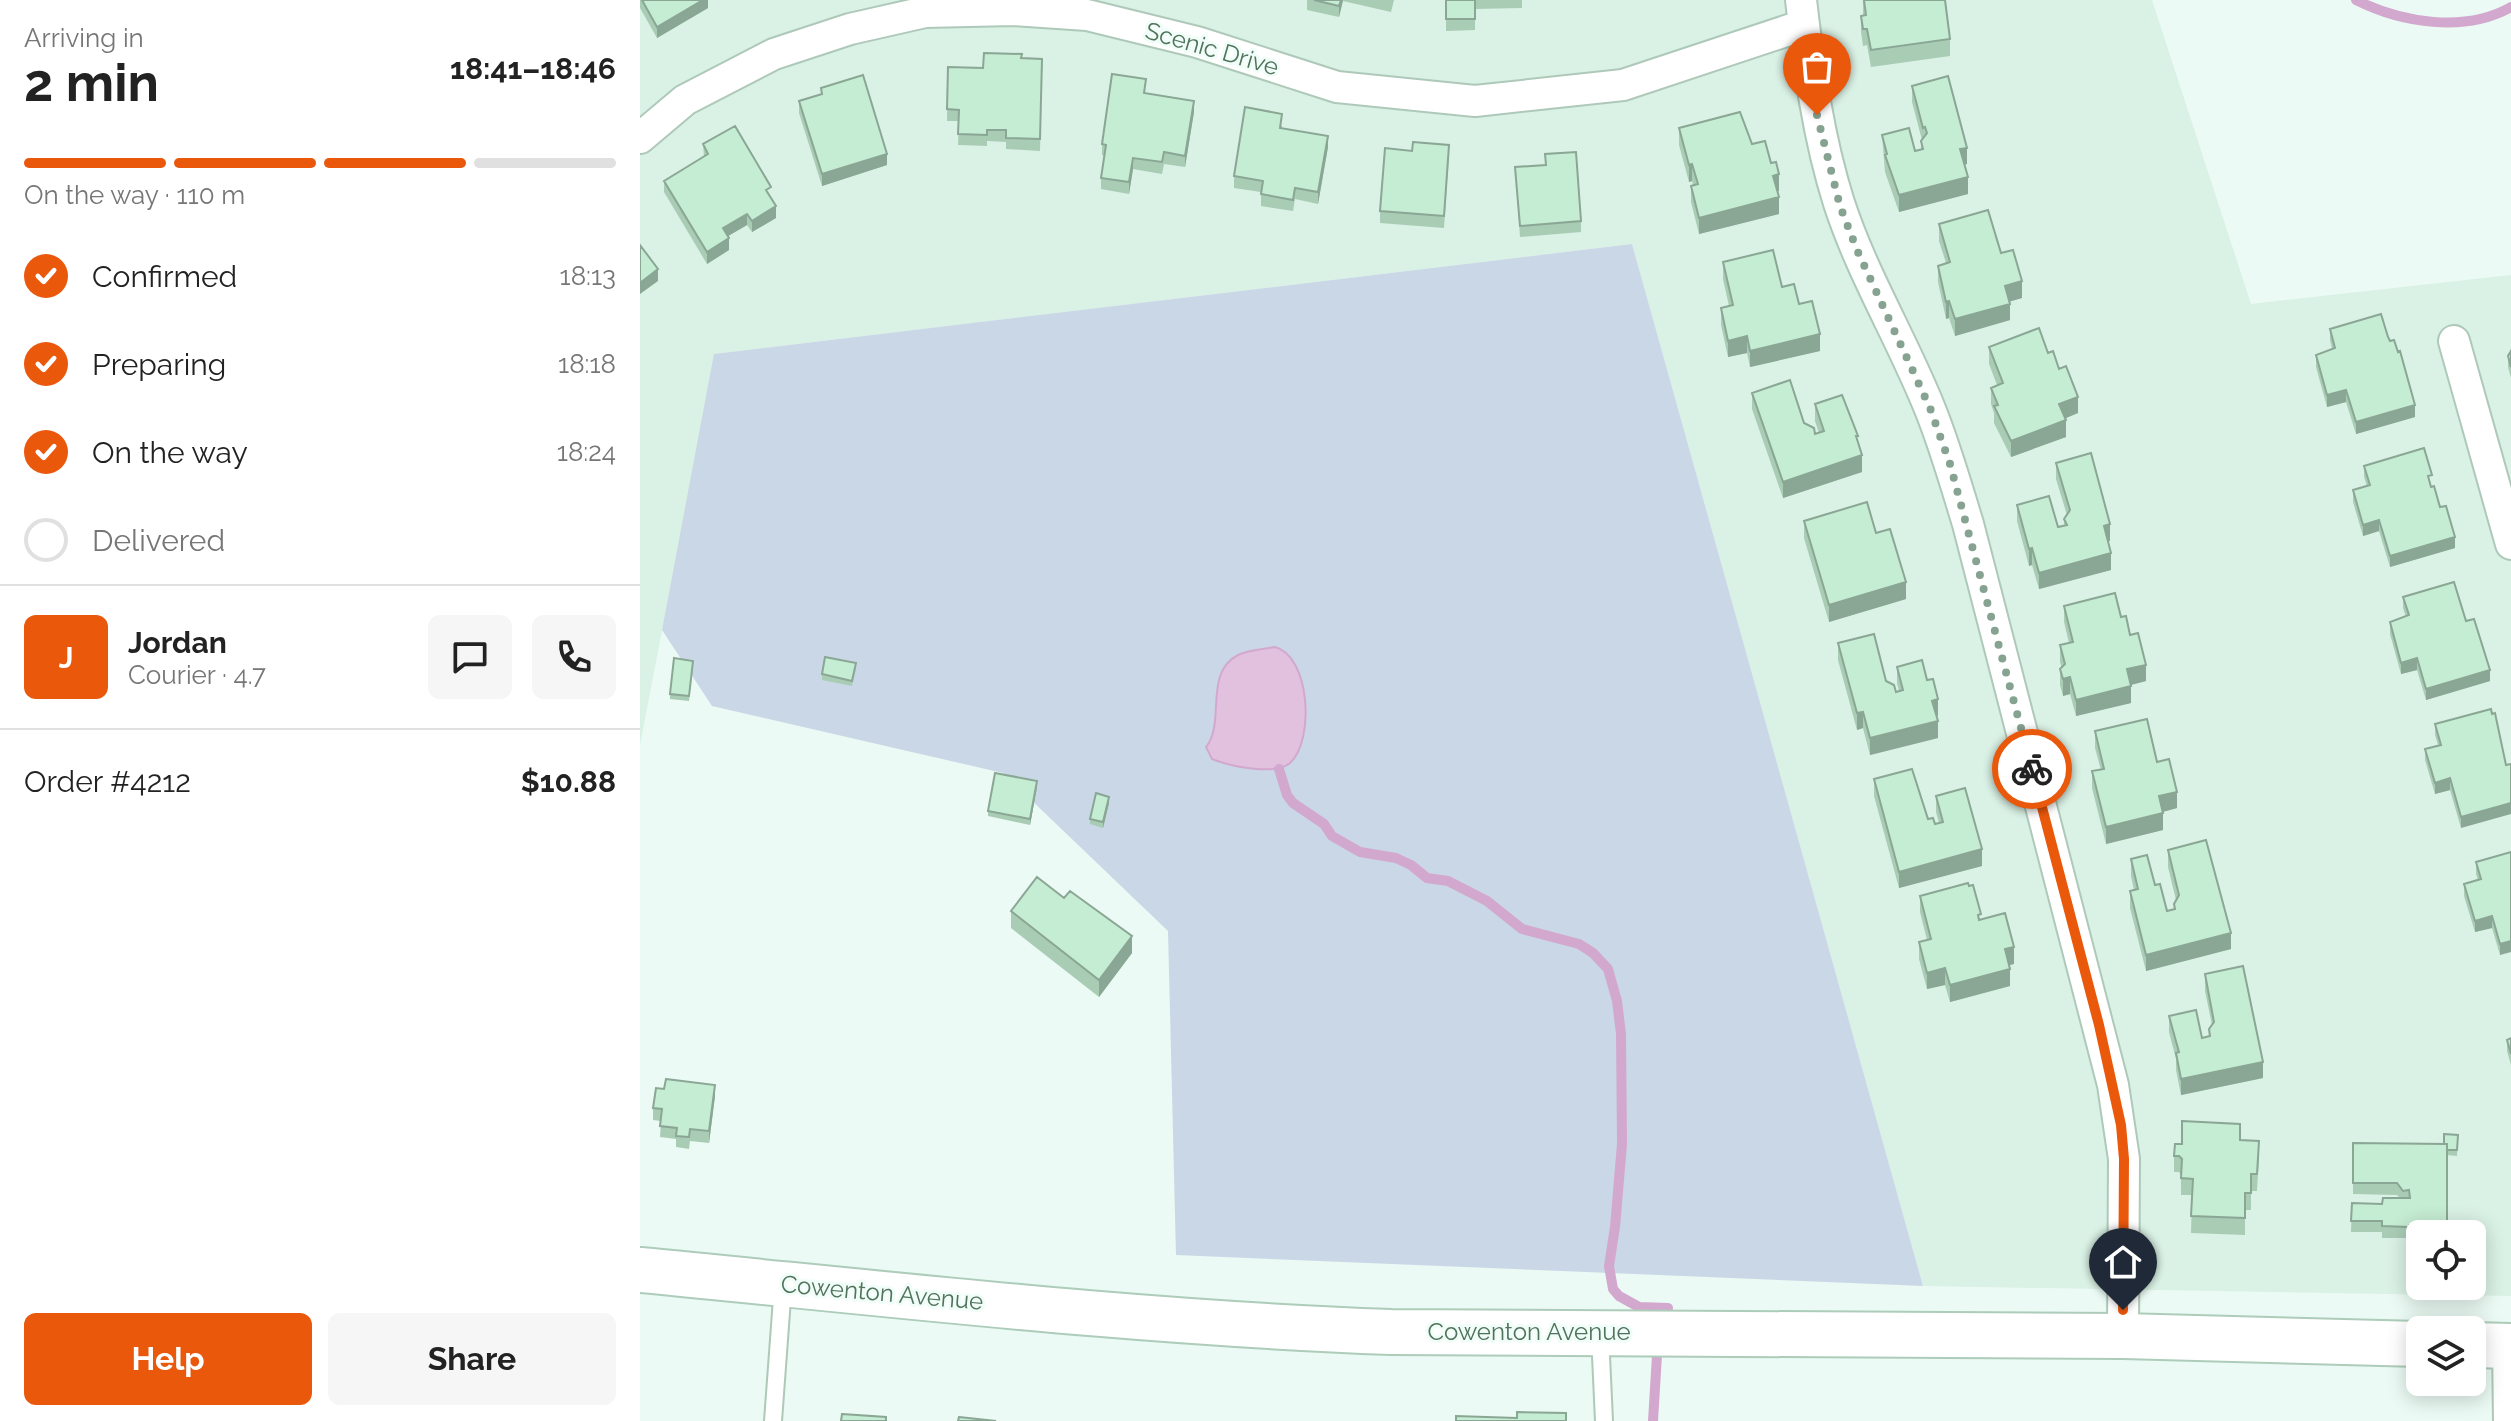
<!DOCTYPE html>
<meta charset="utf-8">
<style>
:root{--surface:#fff;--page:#f6f6f6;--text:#222;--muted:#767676;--line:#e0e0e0;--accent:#ea580c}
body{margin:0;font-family:Raleway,sans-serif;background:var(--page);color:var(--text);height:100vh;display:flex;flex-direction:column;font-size:30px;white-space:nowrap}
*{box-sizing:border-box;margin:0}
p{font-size:26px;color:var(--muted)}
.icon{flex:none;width:44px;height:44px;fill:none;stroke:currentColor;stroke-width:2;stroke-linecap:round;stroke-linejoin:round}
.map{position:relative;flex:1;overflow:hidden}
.panel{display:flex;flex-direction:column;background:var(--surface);width:640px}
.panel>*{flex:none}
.controls{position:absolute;left:1766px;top:1220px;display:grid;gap:16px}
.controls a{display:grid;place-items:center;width:80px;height:80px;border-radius:12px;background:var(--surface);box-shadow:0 4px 20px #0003;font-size:40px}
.pin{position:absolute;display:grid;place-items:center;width:68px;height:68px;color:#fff;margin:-82px -34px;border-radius:50% 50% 50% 0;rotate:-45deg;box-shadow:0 0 8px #0007}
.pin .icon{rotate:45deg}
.courier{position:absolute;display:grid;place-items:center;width:80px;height:80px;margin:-40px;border:6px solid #ea580c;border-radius:50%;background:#fff;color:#222;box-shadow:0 2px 10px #0007}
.summary em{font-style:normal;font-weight:700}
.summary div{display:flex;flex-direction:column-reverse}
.summary{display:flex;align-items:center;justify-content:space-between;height:136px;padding:0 24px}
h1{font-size:52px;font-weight:700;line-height:60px}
.bar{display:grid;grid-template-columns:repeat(4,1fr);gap:12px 8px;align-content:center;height:96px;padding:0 24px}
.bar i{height:10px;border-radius:6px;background:var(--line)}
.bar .selected{background:var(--accent)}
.bar p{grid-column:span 4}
.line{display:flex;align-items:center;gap:20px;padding:0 24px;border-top:2px solid var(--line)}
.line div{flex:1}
.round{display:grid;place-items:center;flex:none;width:84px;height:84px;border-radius:12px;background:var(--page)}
ol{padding:0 24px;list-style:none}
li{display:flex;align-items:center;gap:24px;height:88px}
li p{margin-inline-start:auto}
li .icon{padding:8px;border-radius:50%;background:var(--accent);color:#fff;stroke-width:4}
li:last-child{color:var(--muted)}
li i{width:44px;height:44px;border:4px solid var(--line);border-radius:50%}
.primary-button{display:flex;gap:16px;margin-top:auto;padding:16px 24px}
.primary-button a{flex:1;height:92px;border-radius:12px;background:var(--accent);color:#fff;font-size:32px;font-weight:700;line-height:92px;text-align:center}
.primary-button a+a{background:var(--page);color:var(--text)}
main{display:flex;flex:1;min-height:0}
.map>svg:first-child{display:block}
.residential{fill:#daf1e5;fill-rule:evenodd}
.green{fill:#cad7e7}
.water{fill:#e2c1df;stroke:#d3a8ce;stroke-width:2}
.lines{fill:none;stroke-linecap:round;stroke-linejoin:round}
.stream{stroke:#d3a8ce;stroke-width:10}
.lane-casing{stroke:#aec9b9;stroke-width:20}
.street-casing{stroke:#aec9b9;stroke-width:34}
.secondary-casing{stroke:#adccb9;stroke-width:48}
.lane{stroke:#fff;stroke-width:16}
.street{stroke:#fff;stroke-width:30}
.secondary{stroke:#fff;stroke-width:44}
.wall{fill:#a9ccb5}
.shaded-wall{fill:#8aa694}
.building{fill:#c5edd3;stroke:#8aa694;stroke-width:2}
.done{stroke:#86a291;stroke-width:8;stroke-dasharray:0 14.4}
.route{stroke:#ea580c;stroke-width:10}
.labels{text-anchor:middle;stroke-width:6;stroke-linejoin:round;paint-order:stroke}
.street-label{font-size:24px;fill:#50735b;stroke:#f1fdf8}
</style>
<main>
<section class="panel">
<div class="summary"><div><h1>2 min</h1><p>Arriving in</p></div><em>18:41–18:46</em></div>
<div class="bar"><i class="selected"></i><i class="selected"></i><i class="selected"></i><i></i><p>On the way · 110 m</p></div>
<ol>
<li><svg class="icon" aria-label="check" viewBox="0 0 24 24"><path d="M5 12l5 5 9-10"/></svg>Confirmed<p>18:13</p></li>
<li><svg class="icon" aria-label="check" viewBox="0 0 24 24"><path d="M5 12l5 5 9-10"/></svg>Preparing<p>18:18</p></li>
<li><svg class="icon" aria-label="check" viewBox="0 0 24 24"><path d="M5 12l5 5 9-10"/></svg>On the way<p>18:24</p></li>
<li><i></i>Delivered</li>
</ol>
<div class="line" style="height:144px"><b class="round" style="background:var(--accent);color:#fff">J</b><div><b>Jordan</b><p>Courier · 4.7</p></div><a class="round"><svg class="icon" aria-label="chat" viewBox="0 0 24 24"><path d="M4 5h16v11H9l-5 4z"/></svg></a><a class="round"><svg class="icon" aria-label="phone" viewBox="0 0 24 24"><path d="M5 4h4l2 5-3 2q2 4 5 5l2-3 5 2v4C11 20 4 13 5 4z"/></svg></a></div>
<div class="line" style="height:104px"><div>Order #4212</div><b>$10.88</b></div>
<div class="primary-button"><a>Help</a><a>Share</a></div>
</section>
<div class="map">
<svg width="1871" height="1421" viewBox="0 0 1871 1421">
<rect width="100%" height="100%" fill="#ebfaf4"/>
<path class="residential" d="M0 0H1512L1611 304 1871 275V1296L1283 1286 992 244 75 354 0 745ZM1780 1234H1832V1286H1780Z"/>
<path class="green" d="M992 244 1283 1286 536 1255 528 931 363 773 72 706 22 630 74 354Z"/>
<path class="water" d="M635 647C670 656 675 740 650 763 635 776 589 766 572 759L566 747C586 723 563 673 598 655 608 650 624 649 635 647Z"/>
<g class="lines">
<path class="stream" d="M1716 0C1762 23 1825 33 1871 7
M639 769 647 795 653 803 684 824 692 836 720 852 756 858 771 865 787 878 808 881 847 901 882 929 939 944 953 953 968 969 977 1001 981 1034 982 1144 975 1227 969 1266 973 1289 979 1296 999 1307 1028 1308
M1013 1421 1017 1355"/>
<g class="lane-casing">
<path id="lane" d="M960 1334 964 1421
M133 1421 143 1285"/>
</g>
<g class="street-casing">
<path id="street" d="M1161 0C1169 68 1178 137 1199 203 1222 274 1262 339 1290 409 1305 446 1316 485 1328 524L1473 1085 1484 1159 1483 1336
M0 138 45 100 134 54 210 29 285 12 374 10 447 15 557 42 697 87 835 101 983 85 1164 25
M1814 341 1871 544
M1868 1346 1869 1421"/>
</g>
<g class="secondary-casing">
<path id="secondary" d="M0 1270C250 1294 500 1323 751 1332L1483 1336 1780 1344
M1832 1345 1871 1346"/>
</g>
<use href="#lane" class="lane"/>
<use href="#street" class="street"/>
<use href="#secondary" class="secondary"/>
</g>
<path class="wall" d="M0 0H68V8L17 38 0 8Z
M667 0H754L751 12 703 1 699 17 667 10Z
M806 0H882V8L835 9V30L806 31Z
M1223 0H1305L1310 39V56L1231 67 1227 45 1223 46 1221 32V16L1223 15Z
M381 58 402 59 400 151 366 149V142L347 141V146L318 145 319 121H307L308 67 343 68Z
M1272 86 1327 164 1324 165 1328 194 1259 212 1245 172 1242 135 1275 151 1281 149 1282 140 1272 102Z
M181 88 247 165 182 186 159 113V101L181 94Z
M506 94 554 112 545 167 524 164 522 174 493 169 489 194 461 189V178L465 156 462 155V144Z
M642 125V128L688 147 678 204 655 199 653 211 621 206V192L594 188V176Z
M1039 128 1112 144 1139 191H1137L1139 214 1059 234 1051 202V186L1053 185 1052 181 1049 182 1039 145Z
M63 144 131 198 136 218 112 232 107 225 88 236 89 250 67 264 24 192V181L64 157Z
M905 154 941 221V232L880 237 875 167 905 165Z
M809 156 804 228 740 223V211Z
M1299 224 1361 253 1382 298 1370 301V320L1315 336 1309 318 1306 319 1298 282V266L1306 263 1299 241Z
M1083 262 1142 287 1159 304 1180 351 1110 367 1107 353 1088 357 1081 325V308L1089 306 1083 279Z
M1690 329 1748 337 1775 417 1716 434 1706 402 1687 407 1676 367V355L1692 349 1690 340Z
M1349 347 1408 353 1438 413 1425 418 1426 437 1371 457 1354 423V413L1351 404V388L1357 385 1349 364Z
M1871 351V378L1868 367V356Z
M1112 393 1164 423 1175 434 1179 433 1175 421V404L1222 472 1143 498 1112 409Z
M1416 463 1470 541H1468L1471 570 1399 589 1392 565 1389 566 1377 521V505L1418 527 1424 526V519L1427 515 1416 479Z
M1724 466 1792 486 1815 548 1750 567 1739 531 1723 536 1713 502V490L1727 486 1724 477Z
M1164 521 1236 533 1266 599 1189 622 1164 538Z
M1763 597 1826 621 1850 681 1786 700 1777 670 1761 674 1750 634V622L1766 617 1763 608Z
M1424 606 1481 617 1490 635 1506 681 1490 685 1491 703 1436 716 1430 694 1423 696 1420 685V669L1422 668 1420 662V645L1429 643 1424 622Z
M1198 643 1246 681 1256 692 1259 691 1257 683V667L1298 716H1297L1298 738 1230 755 1223 728 1217 730 1198 660Z
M53 667 49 701 30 699V694Z
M216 668 212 686 182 680V674Z
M1851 709 1821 828 1810 790 1795 794 1785 760V749L1798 745 1795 735V724Z
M1455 731 1517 762 1537 808 1522 812 1523 830 1466 844 1452 788V771L1461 770 1455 748Z
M1234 779 1295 824 1299 823 1296 812V796L1342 866 1259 888 1234 796Z
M397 787 390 825 348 816V811Z
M469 803 463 828 450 824V819Z
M1528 850 1591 949 1506 971 1490 908V891L1494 890 1491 876V859L1527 911 1534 910V904L1536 900 1528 867Z
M1871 852 1860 955 1852 928 1835 932 1824 896V884L1838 880 1836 874V862Z
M1280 896 1341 920 1374 964 1369 965 1370 986 1310 1002 1305 985 1287 989 1279 959V942L1287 940 1280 912Z
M371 911 492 953 459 997 371 928Z
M1565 974 1623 1078 1541 1095 1536 1070V1059L1529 1032V1016L1562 1038 1569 1036V1029L1572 1025 1565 991Z
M1871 1038V1065L1867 1051V1040Z
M75 1096 69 1143 50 1141 49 1149 36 1147V1139L20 1137 21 1121 13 1120V1108Z
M1818 1135 1817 1156 1807 1155V1234H1780V1237L1769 1236V1238H1742V1232H1711L1712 1203 1742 1204 1760 1198 1757 1195 1713 1194V1143L1804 1144Z
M1600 1140 1619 1157 1617 1191H1611V1210H1605V1235L1551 1233 1552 1195H1541V1175L1539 1172H1534V1156Z"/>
<path class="shaded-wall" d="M63 0H68V8L17 38V27Z
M701 0H703L699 17V6Z
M554 101V112L545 167V156Z
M688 136V147L678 204V192Z
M1327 148V164L1320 166V149Z
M247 154V165L182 186V174Z
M493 158V169L489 194V182Z
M1052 164V181L1049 182V165Z
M1139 174V191L1133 192V176Z
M1328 177V194L1259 212V195Z
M1139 197V214L1059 234V218Z
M136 206V218L112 232V221Z
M107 214V225L83 239V228Z
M89 238V250L67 264V252Z
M18 269V281L0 294V283Z
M1382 281V298L1365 303V286Z
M1309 301V318L1306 319V302Z
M1370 304V320L1315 336V319Z
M1180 334V351L1110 367V351Z
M1107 336V353L1088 357V341Z
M1706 390V402L1687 407V395Z
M1438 397V413L1419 421V404Z
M1775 405V417L1716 434V422Z
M1426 420V437L1371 457V441Z
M1222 455V472L1143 498V482Z
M1739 520V531L1723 536V525Z
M1470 524V541L1464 542V526Z
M1815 537V548L1750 567V556Z
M1392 548V565L1389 566V549Z
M1471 553V570L1399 589V573Z
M1266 582V599L1189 622V605Z
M1777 658V670L1761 674V663Z
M1506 665V681L1487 686V669Z
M1850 670V681L1786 700V689Z
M1430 677V694L1423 696V679Z
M1491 686V703L1436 716V700Z
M1298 699V716L1292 717V701Z
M1223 712V728L1217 730V713Z
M1298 721V738L1230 755V738Z
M1810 778V790L1795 794V783Z
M397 781V787L390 825V819Z
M1537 792V808L1519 813V796Z
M469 797V803L463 828V822Z
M1871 803V814L1821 828V817Z
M1523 813V830L1466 844V827Z
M1342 849V866L1259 888V872Z
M1852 916V928L1835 932V921Z
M1591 933V949L1506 971V955Z
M492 936V953L459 997V980Z
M1871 941V952L1860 955V944Z
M1374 947V964L1365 966V949Z
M1305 968V985L1287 989V973Z
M1370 969V986L1310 1002V985Z
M1623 1062V1078L1541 1095V1079Z
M75 1085V1096L69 1143V1131Z"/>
<path class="building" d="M2 0H63L17 27Z
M674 0H701L699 6Z
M806 0H835V19H806Z
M1224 0H1305L1310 39 1231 50 1227 29H1223L1221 16 1226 15Z
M344 53 382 54 381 58 402 59 400 139 366 138V130H347V135L318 134 319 110 307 109 308 67 343 68Z
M472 74 506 79 504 93 554 101 545 156 524 152 522 162 493 158 489 182 461 178 466 145 462 144Z
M223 75 247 154 182 174 159 101 182 94 181 88Z
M1308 76 1327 148 1320 149 1328 177 1259 195 1245 155 1247 154 1242 135 1269 128 1275 151 1283 149 1281 141 1287 133 1285 127 1283 128 1272 86Z
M605 107 642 114 640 128 688 136 678 192 655 188 653 200 621 194 623 181 594 176Z
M1100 112 1112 144 1125 141 1131 163 1136 162 1139 174 1133 176 1139 197 1059 218 1051 186 1058 184 1052 164 1049 165 1039 128Z
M95 126 131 187 126 190 136 206 112 221 107 214 83 228 89 238 67 252 24 181 68 154 63 144Z
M773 142 809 145 804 216 740 211 745 148 772 151Z
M936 152 941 221 880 226 875 167 906 165 905 154Z
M1348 210 1361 253 1373 250 1382 281 1365 286 1370 304 1315 319 1309 301 1306 302 1298 266 1310 262 1299 224Z
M0 245 18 269 0 283Z
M1133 250 1142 287 1154 284 1159 304 1172 301 1180 334 1110 351 1107 336 1088 341 1081 308 1093 305 1083 262Z
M1741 314 1748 337 1750 341 1754 340 1758 352 1760 351 1775 405 1716 422 1706 390 1687 395 1676 355 1695 348 1690 329Z
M1399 328 1408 353 1413 351 1419 369 1426 366 1438 397 1419 404 1426 420 1371 441 1354 406 1358 405 1351 388 1363 383 1349 347Z
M1871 351V367L1868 356Z
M1150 380 1164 423 1174 428 1175 434 1184 431 1175 404 1202 395 1218 436H1216L1222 455 1143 482 1112 393Z
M1784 448 1792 475 1788 476 1791 487 1794 486 1800 507 1806 506 1815 537 1750 556 1739 520 1723 525 1713 490 1730 485 1724 466Z
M1451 453 1470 524 1464 526 1471 553 1399 573 1392 548 1389 549 1377 505 1409 496 1418 527 1427 525 1424 519 1430 510 1416 463Z
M1227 502 1236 533 1250 529 1266 582 1189 605 1164 521Z
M1814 582 1826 621 1834 619 1850 670 1786 689 1777 658 1761 663 1750 622 1769 615 1763 597Z
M1475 593 1481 617 1486 616 1490 635 1498 633 1506 665 1487 669 1491 686 1436 700 1430 677 1423 679 1420 669 1425 664 1420 645 1433 642 1424 606Z
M1234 634 1246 681 1254 685 1256 692 1263 690 1257 667 1282 660 1287 680 1293 679 1298 699 1292 701 1298 721 1230 738 1223 712 1217 713 1198 643Z
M185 657 216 663 212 681 182 674Z
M34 658 53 661 49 696 30 694Z
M1851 709 1852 714 1855 713 1866 765 1871 764V803L1821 817 1810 778 1795 783 1785 749 1801 745 1795 724Z
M1507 719 1517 762 1529 759 1537 792 1519 796 1523 813 1466 827 1452 771 1464 769 1455 731Z
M1272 769 1288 819 1293 818 1295 824 1303 822 1296 796 1325 788 1342 849 1259 872 1234 779Z
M355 773 397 781 390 819 348 811Z
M456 793 469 797 463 822 450 819Z
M1566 840 1591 933 1506 955 1490 891 1498 889 1491 859 1507 855 1515 885 1520 884 1527 911 1535 909 1534 904 1539 895 1528 850Z
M1871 852V941L1860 944 1852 916 1835 921 1824 884 1841 879 1836 862Z
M397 877 424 898 430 891 492 936 459 980 371 911Z
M1328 883 1329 886 1333 885 1341 914 1338 915 1339 920 1365 913 1374 947 1365 949 1370 969 1310 985 1305 968 1287 973 1279 942 1291 939 1280 896Z
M1603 966 1623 1062 1541 1079 1536 1053 1539 1052 1529 1016 1556 1010 1562 1038 1570 1036 1569 1029 1574 1022 1565 974Z
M1871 1038V1054L1867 1040Z
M26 1079 75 1085 69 1131 50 1129 49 1137 36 1136 37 1128 20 1126 22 1109 13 1108 16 1088 24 1089Z
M1542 1121 1600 1124V1140L1619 1141 1617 1174H1611V1193H1605V1218L1551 1216 1553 1179 1541 1178 1542 1159 1539 1156H1534L1535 1144H1542Z
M1804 1134 1818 1135 1817 1150H1807V1144H1804Z
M1713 1143 1807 1144V1227L1769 1225V1227L1742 1226V1221H1711L1712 1203 1742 1204 1743 1198H1770L1769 1190 1763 1191 1757 1183H1713Z
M877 1412 926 1413V1421H816V1416L877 1418Z
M202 1414 246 1417V1421H201Z
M319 1417 356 1421H318Z"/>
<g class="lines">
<path class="done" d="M1177 115 1200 206 1217 250 1290 408 1310 464 1392 769"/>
<path class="route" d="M1392 769 1459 1025 1481 1125 1484 1159 1483 1310"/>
</g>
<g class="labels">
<g class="street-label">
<text transform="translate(572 49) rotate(16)" y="8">Scenic Drive</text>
<text transform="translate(242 1293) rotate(5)" y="8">Cowenton Avenue</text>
<text x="889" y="1340">Cowenton Avenue</text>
</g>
</g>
</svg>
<div class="controls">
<a><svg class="icon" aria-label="locate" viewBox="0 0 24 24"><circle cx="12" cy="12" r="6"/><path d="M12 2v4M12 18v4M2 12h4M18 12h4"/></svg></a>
<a><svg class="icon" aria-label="layers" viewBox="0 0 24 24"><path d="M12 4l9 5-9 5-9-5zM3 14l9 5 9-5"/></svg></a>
</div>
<div class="pin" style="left:1177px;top:115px;background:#ea580c"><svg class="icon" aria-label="bag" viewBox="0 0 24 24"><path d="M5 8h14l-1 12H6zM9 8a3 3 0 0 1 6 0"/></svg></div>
<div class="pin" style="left:1483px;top:1310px;background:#1f2937"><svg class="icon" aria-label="home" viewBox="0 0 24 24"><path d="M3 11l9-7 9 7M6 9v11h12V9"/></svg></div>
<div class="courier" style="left:1392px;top:769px"><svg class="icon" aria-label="bike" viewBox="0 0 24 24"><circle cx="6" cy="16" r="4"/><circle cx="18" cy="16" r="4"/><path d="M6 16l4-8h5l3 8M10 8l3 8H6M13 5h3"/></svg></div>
</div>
</main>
